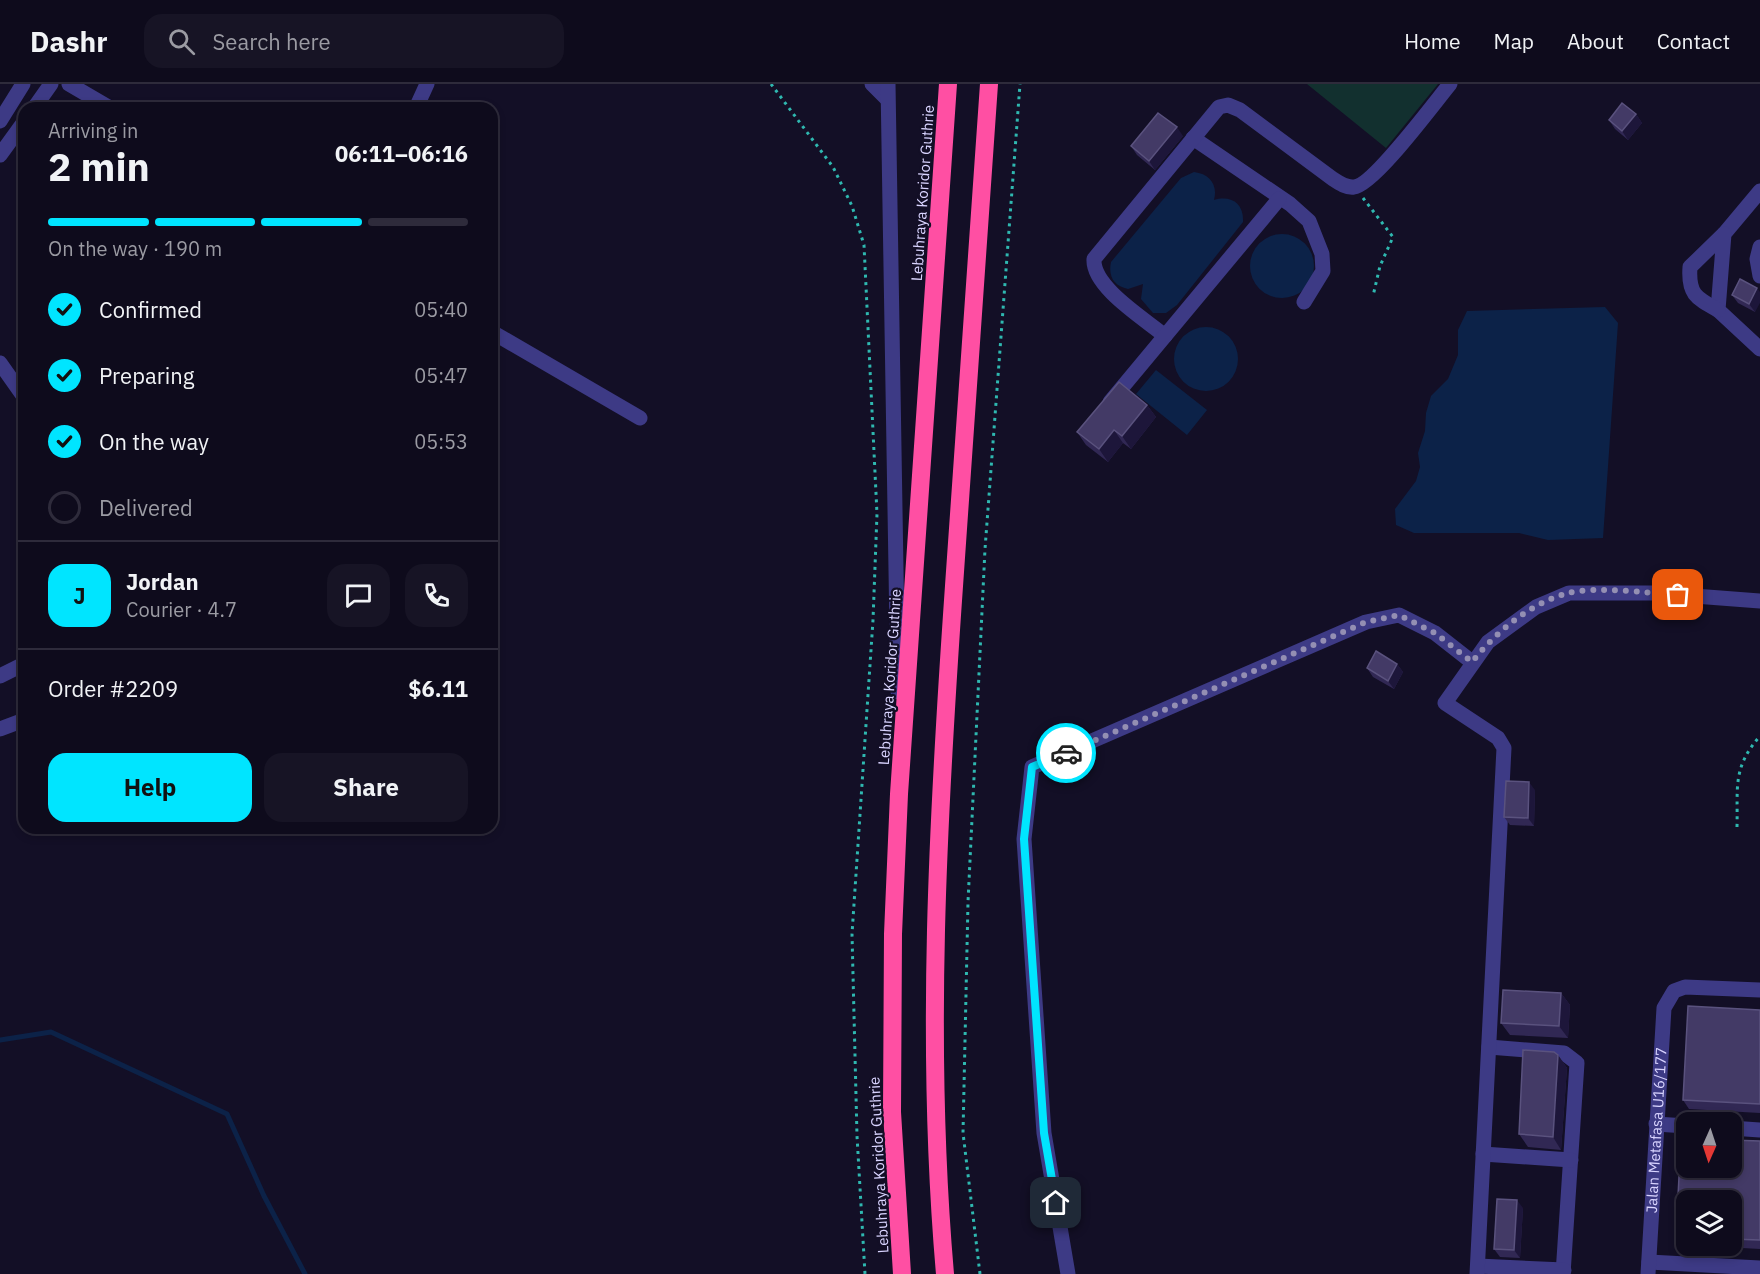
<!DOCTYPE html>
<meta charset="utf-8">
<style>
:root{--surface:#0e0b1c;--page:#171425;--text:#f1f3f6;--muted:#9b9ba3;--line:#2e2b3b;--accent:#00e5ff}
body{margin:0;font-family:"IBM Plex Sans",sans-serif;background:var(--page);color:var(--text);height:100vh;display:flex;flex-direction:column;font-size:22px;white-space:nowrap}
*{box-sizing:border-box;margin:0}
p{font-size:20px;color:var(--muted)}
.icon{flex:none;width:33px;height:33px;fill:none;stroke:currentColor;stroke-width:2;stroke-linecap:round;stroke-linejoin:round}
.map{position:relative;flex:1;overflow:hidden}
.details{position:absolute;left:18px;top:18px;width:480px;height:732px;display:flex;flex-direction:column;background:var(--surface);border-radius:18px;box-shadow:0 3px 9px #0003,0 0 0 2px var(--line)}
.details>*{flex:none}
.needle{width:39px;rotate:183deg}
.tools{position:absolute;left:1676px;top:1028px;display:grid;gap:12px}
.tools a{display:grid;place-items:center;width:66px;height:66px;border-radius:12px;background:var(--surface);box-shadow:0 3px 9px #0003,0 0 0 2px var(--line);font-size:30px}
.pin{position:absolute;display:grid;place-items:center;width:51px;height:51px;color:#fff;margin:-26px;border-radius:12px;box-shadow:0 3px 9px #0006}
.courier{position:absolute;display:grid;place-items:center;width:60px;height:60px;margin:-30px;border:4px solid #00e5ff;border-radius:50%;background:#fff;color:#222;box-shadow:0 2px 8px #0007}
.summary em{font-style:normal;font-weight:700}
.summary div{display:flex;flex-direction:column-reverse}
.summary{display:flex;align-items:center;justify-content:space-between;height:102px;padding:0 30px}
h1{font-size:39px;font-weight:700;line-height:45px}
.bar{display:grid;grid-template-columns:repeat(4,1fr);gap:9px 6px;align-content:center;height:72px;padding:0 30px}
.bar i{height:8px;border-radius:4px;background:var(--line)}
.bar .on{background:var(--accent)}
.bar p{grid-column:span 4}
.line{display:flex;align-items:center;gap:15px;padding:0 30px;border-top:2px solid var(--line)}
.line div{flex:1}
.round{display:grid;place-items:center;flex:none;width:63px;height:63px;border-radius:18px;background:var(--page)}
ol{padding:0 30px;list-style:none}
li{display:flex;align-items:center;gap:18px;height:66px}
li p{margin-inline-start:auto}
li .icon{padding:6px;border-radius:50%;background:var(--accent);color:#111;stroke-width:4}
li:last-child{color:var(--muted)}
li i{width:33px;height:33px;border:3px solid var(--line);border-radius:50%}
.button{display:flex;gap:12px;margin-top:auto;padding:12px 30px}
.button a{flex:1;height:69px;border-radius:18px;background:var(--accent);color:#111;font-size:24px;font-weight:700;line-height:69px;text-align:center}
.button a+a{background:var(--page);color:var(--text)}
header{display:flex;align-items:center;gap:36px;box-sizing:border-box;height:84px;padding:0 30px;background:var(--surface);border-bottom:2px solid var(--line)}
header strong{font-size:28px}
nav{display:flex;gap:33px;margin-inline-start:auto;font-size:21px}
.search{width:420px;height:54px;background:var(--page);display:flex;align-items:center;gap:15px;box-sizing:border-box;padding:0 21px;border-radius:18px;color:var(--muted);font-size:22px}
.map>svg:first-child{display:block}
.green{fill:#12302f}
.water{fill:#0c2248}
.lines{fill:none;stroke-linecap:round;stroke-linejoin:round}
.stream{stroke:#0c2248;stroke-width:5}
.path{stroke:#2fb8b0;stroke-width:3;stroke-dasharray:3 4.5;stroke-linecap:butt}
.minor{stroke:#3d3a85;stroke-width:15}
.highway{stroke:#ff4fa3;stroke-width:18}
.wall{fill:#312854}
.shaded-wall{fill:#1d163a}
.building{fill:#433a66;stroke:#5a527e;stroke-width:1.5}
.done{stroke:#948fb3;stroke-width:6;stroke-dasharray:0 10.8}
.route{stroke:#00e5ff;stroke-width:8}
.labels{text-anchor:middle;stroke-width:4.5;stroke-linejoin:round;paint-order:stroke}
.street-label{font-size:15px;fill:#d9d4ff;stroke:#130f26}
</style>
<header>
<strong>Dashr</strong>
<div class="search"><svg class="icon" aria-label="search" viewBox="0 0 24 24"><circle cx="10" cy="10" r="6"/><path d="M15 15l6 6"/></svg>Search here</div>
<nav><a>Home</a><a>Map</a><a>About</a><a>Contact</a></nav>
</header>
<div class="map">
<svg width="1760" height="1190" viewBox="0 0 1760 1190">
<rect width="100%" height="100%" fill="#130f26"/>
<path class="green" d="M1307 0H1438L1386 64Z"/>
<path class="water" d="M1194 88C1210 90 1218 101 1214 116 1231 111 1244 119 1243 138L1177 221 1166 229H1153L1141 215 1143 200 1128 205C1114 202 1108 193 1111 178L1181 94Z
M1250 182a32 32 0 1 1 64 0a32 32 0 1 1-64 0Z
M1605 223 1618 239 1603 454 1548 456 1519 449H1414L1396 441 1395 425 1416 397 1420 383 1418 369 1425 347 1426 329 1431 312 1448 295 1458 271V246L1467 227Z
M1174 275a32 32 0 1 1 64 0a32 32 0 1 1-64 0Z
M1156 286 1207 326 1187 351 1136 310Z"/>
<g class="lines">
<path class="stream" d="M0 956 51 948 227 1030 264 1112 305 1190"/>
<path class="path" d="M771 0 833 83 852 122 864 161 877 430 873 536 852 850 857 1052 865 1190
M1363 114 1393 153 1380 182 1373 212
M1737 743C1738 704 1732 684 1760 652
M980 1190 963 1049 968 818 985 465 1020 0"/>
<g class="minor">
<path d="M69 0 110 24"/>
<path d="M872 0 887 15"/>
<path d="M888 0 898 608"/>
<path d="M34 24 51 0"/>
<path d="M416 24 427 0"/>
<path d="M0 37 23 0"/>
<path d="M1193 54 1290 120 1309 137 1322 170 1323 187 1304 218"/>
<path d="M0 71 24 38"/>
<path d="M1760 107 1724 150 1718 226 1760 265"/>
<path d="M1760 163 1757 175 1760 192"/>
<path d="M1718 226C1696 214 1688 210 1690 183L1724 150"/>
<path d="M492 248 640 334"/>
<path d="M1165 252C1145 235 1092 203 1094 175L1219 23 1228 21 1240 26 1333 95C1339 99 1346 104 1354 103 1373 102 1435 18 1450 0"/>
<path d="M0 279 24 313"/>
<path d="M1110 318 1279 115"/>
<path d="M0 592 24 580"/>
<path d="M0 645 24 636"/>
<path d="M1489 963 1564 969 1577 979 1563 1190"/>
<path d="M1656 1040 1686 1042"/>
<path d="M1731 1044 1760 1046"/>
<path d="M1483 1070 1571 1076"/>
<path d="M1649 1178 1760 1184"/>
<path d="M1478 1182 1564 1186"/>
<path d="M1068 1190 1044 1049 1024 755 1032 683 1366 538 1399 531 1435 549 1472 578"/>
<path d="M1477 1190 1504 664 1498 654 1445 619 1488 558 1536 523 1569 509H1655L1760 517"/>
<path id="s1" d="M1648 1190 1664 924 1674 907 1685 903 1760 906"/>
</g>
<path class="highway" d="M902 1190 892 1028 893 850 899 710 948 0
M945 1190C925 961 938 731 954 502 966 335 977 167 989 0"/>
</g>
<path class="wall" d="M1636 30 1642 39 1628 56 1615 45 1609 36Z
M1183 52 1155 86 1137 71 1131 62Z
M1757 204 1755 228 1738 219 1732 211Z
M1147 321 1156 333 1131 365 1123 359 1108 378 1086 361 1077 348Z
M1397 580 1403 588 1394 605 1373 593 1367 584Z
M1535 706 1534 742 1510 741 1504 733Z
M1561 909 1570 921 1568 954 1510 951 1501 939Z
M1760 926V1029L1689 1025 1683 1016Z
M1558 971 1567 984 1561 1066 1528 1063 1519 1050Z
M1681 1053 1686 1054V1083H1731V1056L1760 1057V1165L1689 1161H1731V1116H1686V1161H1682L1676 1152Z
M1523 1124 1520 1174 1500 1173 1494 1165Z"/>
<path class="shaded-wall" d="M1636 30 1642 39 1628 56 1622 47Z
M1177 43 1183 52 1155 86 1149 77Z
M1757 204 1760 208V219L1755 228 1749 220Z
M1147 321 1156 333 1131 365 1122 352Z
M1114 346 1123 359 1108 378 1099 365Z
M1397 580 1403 588 1394 605 1388 597Z
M1529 698 1535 706 1534 742 1528 734Z
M1561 909 1570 921 1568 954 1559 942Z
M1558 971 1567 984 1561 1066 1553 1053Z
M1517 1116 1523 1124 1520 1174 1514 1166Z"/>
<path class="building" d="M1622 19 1636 30 1622 47 1609 36Z
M1158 29 1177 43 1149 77 1131 62Z
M1740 195 1757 204 1749 220 1732 211Z
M1119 298 1147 321 1122 352 1114 346 1099 365 1077 348Z
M1376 567 1397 580 1388 597 1367 584Z
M1506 697 1529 698 1528 734 1504 733Z
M1503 906 1561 909 1559 942 1501 939Z
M1688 922 1760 926V1020L1683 1016Z
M1523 966 1554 968 1558 971 1553 1053 1519 1050Z
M1681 1053 1686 1054V1083H1731V1056L1760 1057V1156L1731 1155V1116H1686V1153L1676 1152Z
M1497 1115 1517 1116 1514 1166 1494 1165Z"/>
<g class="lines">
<path class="done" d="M1066 669 1366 538 1399 531 1435 549 1472 578C1497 547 1529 520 1568 509 1595 502 1649 509 1678 511"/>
<path class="route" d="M1056 1119 1044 1049 1024 755 1032 683 1066 669"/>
</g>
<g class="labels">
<g class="street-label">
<text transform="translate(923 109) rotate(-86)" y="5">Lebuhraya Koridor Guthrie</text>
<text transform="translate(890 593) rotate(-86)" y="5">Lebuhraya Koridor Guthrie</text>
<text dy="5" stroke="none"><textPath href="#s1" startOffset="144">Jalan Metafasa U16/177</textPath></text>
<text transform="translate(879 1081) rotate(-93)" y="5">Lebuhraya Koridor Guthrie</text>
</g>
</g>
</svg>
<div class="tools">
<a><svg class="needle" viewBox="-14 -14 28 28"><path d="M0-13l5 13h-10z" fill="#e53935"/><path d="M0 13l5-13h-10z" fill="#9b9ba3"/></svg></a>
<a><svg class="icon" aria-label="layers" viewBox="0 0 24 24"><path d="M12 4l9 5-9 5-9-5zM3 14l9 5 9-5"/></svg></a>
</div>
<div class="pin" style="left:1678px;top:511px;background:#ea580c"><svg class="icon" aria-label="bag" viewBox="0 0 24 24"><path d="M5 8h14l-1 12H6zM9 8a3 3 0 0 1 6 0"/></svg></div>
<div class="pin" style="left:1056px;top:1119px;background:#1f2937"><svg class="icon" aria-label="home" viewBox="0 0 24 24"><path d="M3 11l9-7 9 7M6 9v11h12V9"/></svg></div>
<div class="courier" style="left:1066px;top:669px"><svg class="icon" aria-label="car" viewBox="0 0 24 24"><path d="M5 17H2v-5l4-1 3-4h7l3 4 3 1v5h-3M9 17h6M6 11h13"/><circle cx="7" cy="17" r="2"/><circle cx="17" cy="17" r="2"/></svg></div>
<section class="details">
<div class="summary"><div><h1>2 min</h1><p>Arriving in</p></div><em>06:11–06:16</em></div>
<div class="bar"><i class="on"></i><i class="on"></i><i class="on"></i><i></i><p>On the way · 190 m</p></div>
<ol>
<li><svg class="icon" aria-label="check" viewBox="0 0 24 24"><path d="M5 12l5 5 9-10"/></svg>Confirmed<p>05:40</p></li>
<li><svg class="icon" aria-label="check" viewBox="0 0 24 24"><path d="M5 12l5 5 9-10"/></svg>Preparing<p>05:47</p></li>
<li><svg class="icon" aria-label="check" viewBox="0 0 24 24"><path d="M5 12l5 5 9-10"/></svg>On the way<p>05:53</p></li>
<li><i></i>Delivered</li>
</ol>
<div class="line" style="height:108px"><b class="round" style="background:var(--accent);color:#111">J</b><div><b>Jordan</b><p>Courier · 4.7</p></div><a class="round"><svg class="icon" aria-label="chat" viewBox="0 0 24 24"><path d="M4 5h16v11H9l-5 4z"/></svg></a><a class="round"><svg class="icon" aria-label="phone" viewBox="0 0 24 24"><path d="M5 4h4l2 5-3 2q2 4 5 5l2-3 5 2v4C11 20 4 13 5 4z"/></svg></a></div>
<div class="line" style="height:78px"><div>Order #2209</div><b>$6.11</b></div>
<div class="button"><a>Help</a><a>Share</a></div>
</section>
</div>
